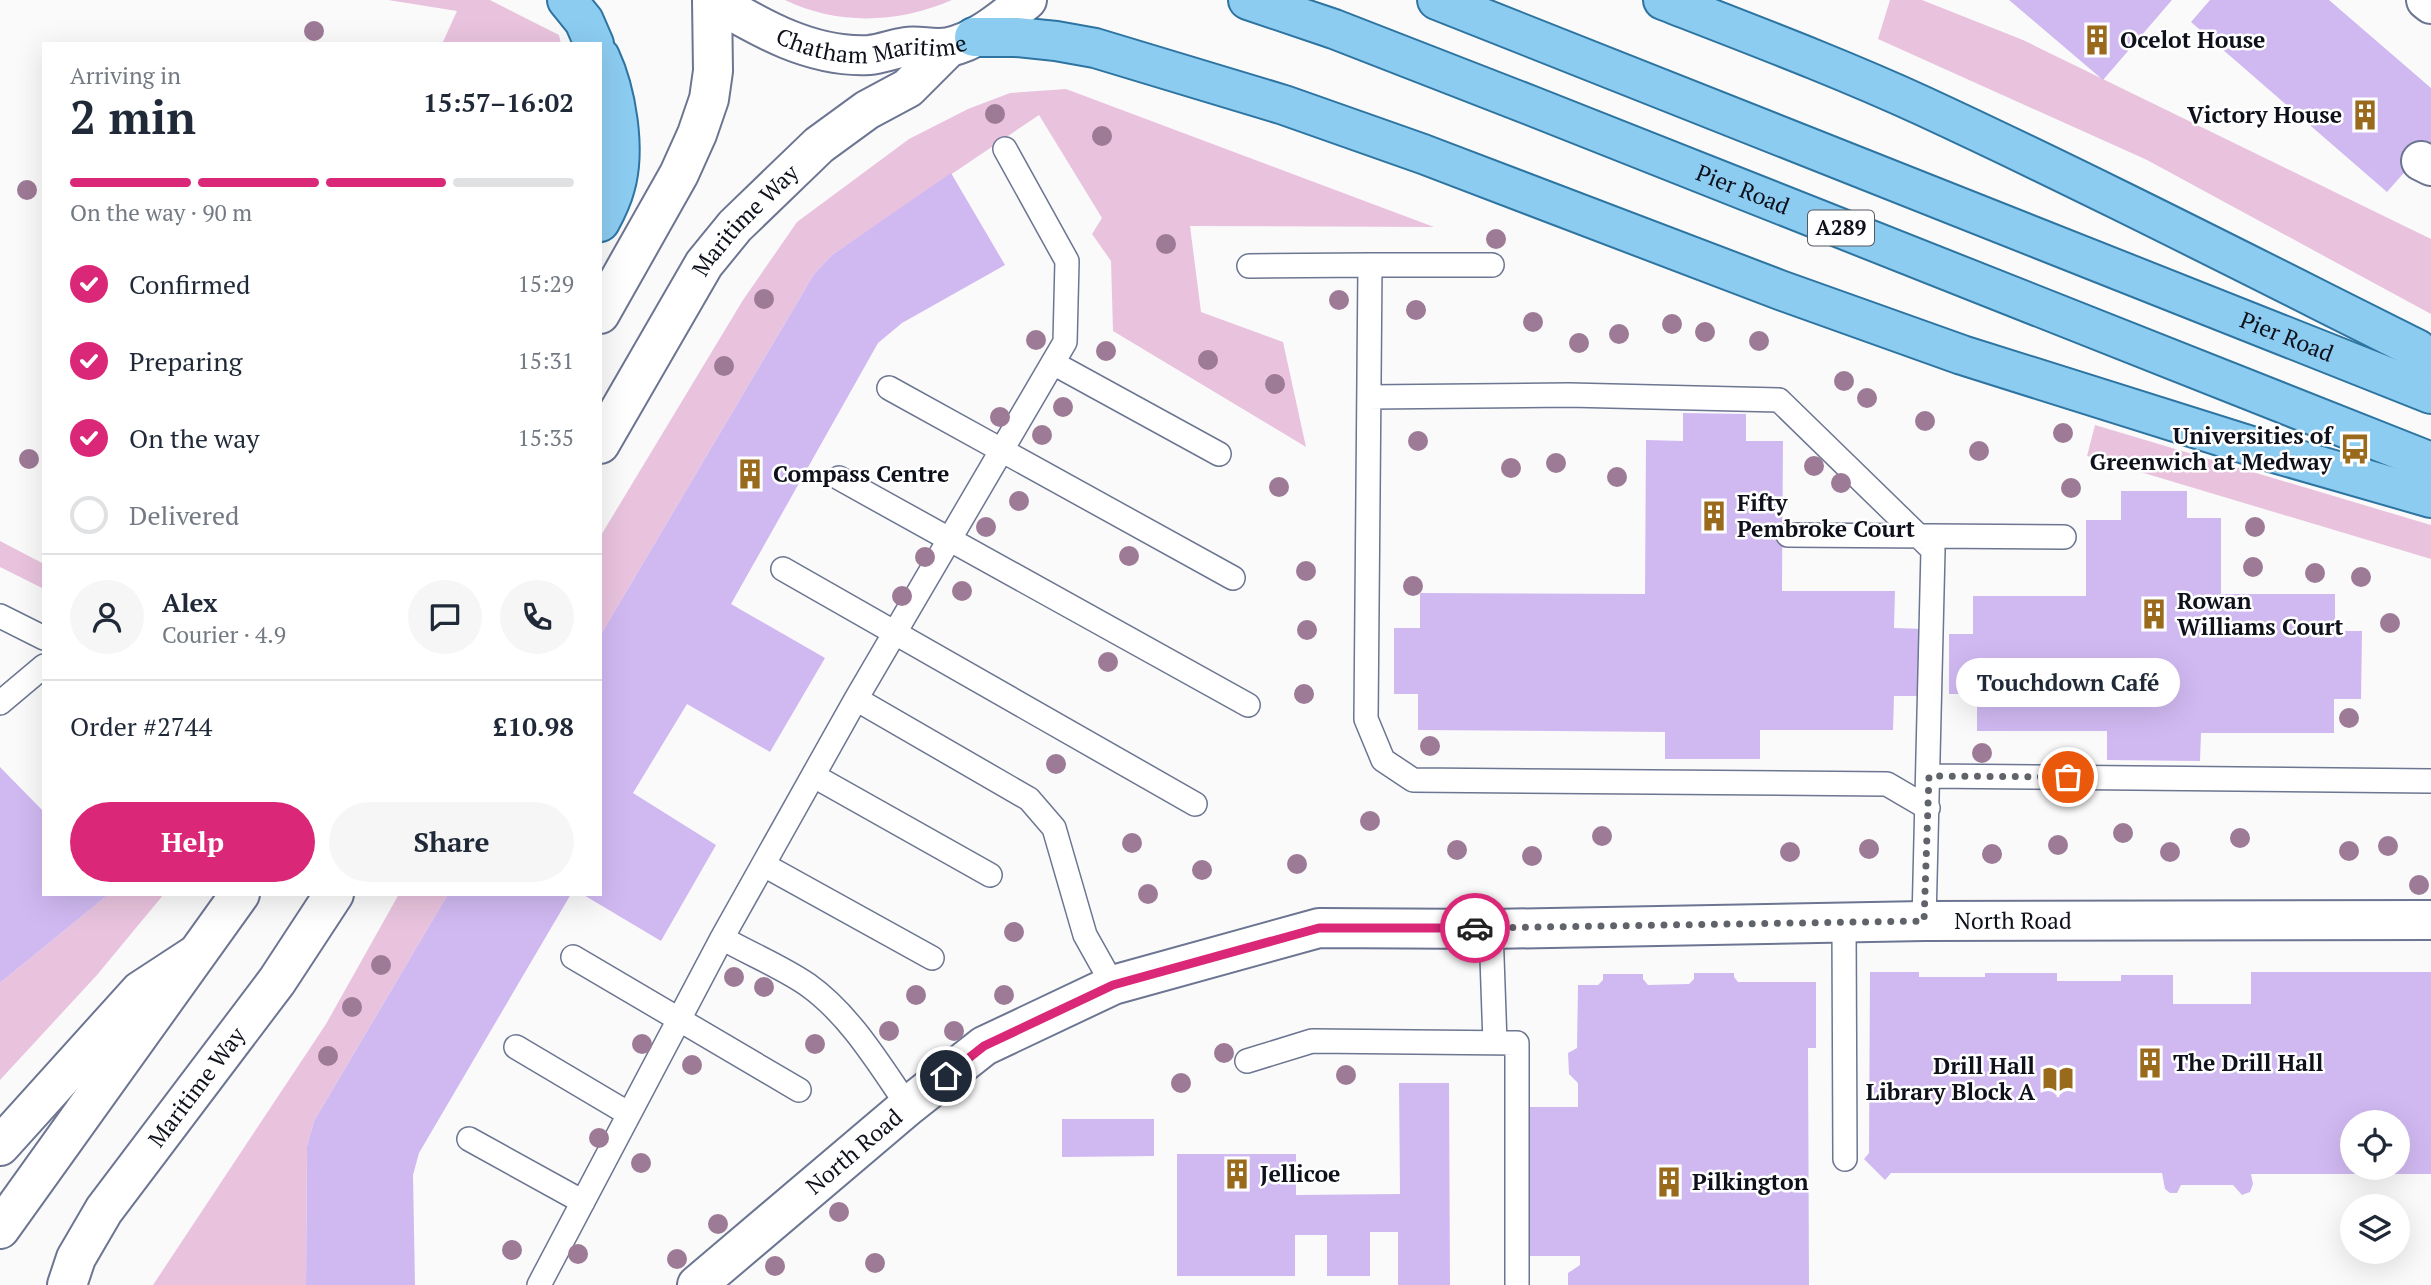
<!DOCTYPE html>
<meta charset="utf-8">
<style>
:root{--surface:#fff;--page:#f6f6f7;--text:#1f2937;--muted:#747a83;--line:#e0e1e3;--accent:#db2777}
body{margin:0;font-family:"PT Serif",serif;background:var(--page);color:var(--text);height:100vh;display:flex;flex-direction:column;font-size:26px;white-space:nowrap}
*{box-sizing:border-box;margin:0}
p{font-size:23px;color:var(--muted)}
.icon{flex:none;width:38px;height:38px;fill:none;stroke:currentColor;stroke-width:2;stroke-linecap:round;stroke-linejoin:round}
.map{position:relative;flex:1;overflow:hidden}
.details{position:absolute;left:42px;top:42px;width:560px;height:854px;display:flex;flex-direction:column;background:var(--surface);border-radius:0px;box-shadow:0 7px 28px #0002}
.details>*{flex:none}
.controls{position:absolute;left:2340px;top:1110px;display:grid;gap:14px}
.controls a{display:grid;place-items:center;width:70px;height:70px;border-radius:50%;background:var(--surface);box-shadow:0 7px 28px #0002;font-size:35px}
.pin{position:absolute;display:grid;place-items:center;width:60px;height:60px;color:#fff;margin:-30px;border:4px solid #fff;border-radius:50%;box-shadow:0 2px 7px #0007}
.courier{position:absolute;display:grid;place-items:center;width:70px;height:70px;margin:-35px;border:5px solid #db2777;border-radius:50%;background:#fff;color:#222;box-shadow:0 2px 9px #0007}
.bubble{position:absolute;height:49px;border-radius:24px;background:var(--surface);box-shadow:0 7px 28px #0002;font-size:23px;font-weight:700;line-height:49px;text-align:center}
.overview em{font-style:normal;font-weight:700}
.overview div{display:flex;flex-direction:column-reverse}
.overview{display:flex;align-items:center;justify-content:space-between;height:119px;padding:0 28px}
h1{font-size:46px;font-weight:700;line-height:52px}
.bar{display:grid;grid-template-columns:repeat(4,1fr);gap:10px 7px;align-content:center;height:84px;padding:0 28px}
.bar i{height:9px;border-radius:5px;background:var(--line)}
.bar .on{background:var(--accent)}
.bar p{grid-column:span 4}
.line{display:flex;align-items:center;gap:18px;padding:0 28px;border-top:2px solid var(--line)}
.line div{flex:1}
.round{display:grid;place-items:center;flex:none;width:74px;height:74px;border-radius:37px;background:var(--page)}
ol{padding:0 28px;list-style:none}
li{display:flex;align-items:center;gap:21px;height:77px}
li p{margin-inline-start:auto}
li .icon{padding:7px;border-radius:50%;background:var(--accent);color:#fff;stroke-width:4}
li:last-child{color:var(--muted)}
li i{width:38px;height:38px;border:4px solid var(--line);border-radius:50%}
.button{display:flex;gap:14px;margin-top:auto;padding:14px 28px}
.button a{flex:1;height:80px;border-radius:42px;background:var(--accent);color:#fff;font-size:28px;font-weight:700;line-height:80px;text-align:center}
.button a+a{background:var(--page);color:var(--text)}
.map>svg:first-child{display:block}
.green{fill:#e9c3de}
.building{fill:#d0b9f1;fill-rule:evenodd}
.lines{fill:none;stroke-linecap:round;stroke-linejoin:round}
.service-casing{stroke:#6c7591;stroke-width:26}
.minor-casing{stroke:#6c7591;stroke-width:42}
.tertiary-casing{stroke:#6c7591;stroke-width:42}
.primary-casing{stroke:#2e74a1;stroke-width:42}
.service{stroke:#fff;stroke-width:23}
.minor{stroke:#fff;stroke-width:38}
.tertiary{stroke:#fff;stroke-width:38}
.primary{stroke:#8cccf1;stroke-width:38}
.tree{fill:#9d7a96}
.done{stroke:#61636a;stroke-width:7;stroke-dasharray:0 12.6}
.route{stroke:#db2777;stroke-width:9}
.labels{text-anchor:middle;stroke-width:5;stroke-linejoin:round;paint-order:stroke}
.shield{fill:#fff;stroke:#565860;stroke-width:2}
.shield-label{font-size:21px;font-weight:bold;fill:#0e111c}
.street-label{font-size:23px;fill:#0e111c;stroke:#fff}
.poi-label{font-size:23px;font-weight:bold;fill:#0e111c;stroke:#fff;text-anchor:start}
</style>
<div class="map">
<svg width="2431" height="1285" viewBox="0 0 2431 1285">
<rect width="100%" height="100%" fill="#fafafa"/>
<path class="green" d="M388 0H490L559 35 561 44H442L457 11Z
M785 0H952C899 23 839 26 785 0Z
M1890 0H1922L2023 40 2431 239V314L2147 160 1878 39Z
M1066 89 1434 227 1190 226 1201 312 1283 342 1306 447 1113 331 1111 261 1092 234 1102 218 1039 115 832 255 814 274 600 636V537L743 300 797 222 909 139 968 109 1010 93Z
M2095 425 2431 525V559L2087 456Z
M0 541 44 564V589L0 567Z
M109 894H164L97 975 0 1080V983Z
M399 894H448L314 1121 307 1146 306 1285H153L326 1024Z"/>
<path class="building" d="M2009 0H2172L2103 80Z
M2210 0H2329L2431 88V142L2387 192 2191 22Z
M951 173 1005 265 902 323 878 343 731 604 825 658 770 752 687 704 633 793 716 845 661 941 582 894H600V636L814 274 832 255Z
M1683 413 1746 414V441H1783L1782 591H1895L1894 628 1926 629V696H1894L1893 730H1760V759H1665V732L1418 730V694H1394V628H1420V593L1645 594 1646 440 1683 441Z
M2121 491H2187V518H2221V594H2335V631H2362L2361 699H2334V733H2201L2200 761 2107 760V731H1977V694H1949V634H1973V596H2086V520H2121Z
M0 767 44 812V894H109L0 983Z
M448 894H571L419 1153 413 1175 415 1285H306L307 1146 314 1121Z
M1870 972H1919V977H1985V973H2057V981H2121V975H2173V1004H2251V972H2431V1174H2251L2253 1184 2250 1192 2242 1195 2233 1185H2181L2177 1193H2170L2165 1189 2162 1173H1891L1885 1180 1864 1159 1869 1153ZM2352 1122H2398V1167H2352Z
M1694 973H1734V977L1738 982H1816V1048H1808L1809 1285H1568V1273L1580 1265V1256H1528L1529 1107H1578V1083L1569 1074 1568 1053 1577 1048 1578 985H1598L1603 980V974H1643V979L1648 985 1689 984 1694 979Z
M1399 1083H1449L1450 1285H1398V1232H1370V1276H1327V1235H1295V1276H1177V1154H1296V1195L1400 1194Z
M1062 1119H1154V1156L1062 1157Z"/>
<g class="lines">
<g class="service-casing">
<path id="service" d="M1370 265H1492
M1249 266 1370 265 1366 719 1383 760 1413 780 1887 784 1928 808
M1053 363 1219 454
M889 388 1233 578
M1369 397 1569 395 1779 400 1933 550 1924 921
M839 478 1248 705
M1788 535 2064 537
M783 569 1195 804
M0 616 44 638
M856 699 1029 799 1054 828 1085 935 1113 985
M0 703 44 666
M814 776 990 875
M1929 776 2431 781
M764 865 932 958
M1844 924 1845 1159
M1491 929 1495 1043
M722 938C750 954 782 967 808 985 850 1015 879 1064 908 1106
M573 957 799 1090
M516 1047 629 1114
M1247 1061 1312 1041 1517 1043V1285
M469 1139 583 1202
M539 1285 722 938 856 699 1065 342 1067 261 1005 149"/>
</g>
<g class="minor-casing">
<g id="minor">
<path d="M2426 0 2431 4"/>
<path d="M2421 161 2431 166"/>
<path d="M0 1146 140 991 195 955"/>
<path id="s1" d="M697 1285 908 1106 984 1046 1113 985 1319 928 1491 929 1924 921 2431 920"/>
</g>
</g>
<g class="tertiary-casing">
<g id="tertiary">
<path id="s2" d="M713 0C760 28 812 58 869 55 881 54 893 49 906 47 919 45 935 50 949 47 978 41 1004 18 1027 0"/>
<path d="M600 314 679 174 697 134 709 99 713 71 712 0"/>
<path id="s3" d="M600 444 704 264 735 226 819 145 867 110 908 88 948 48"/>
<path d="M0 1229 240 894"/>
<path id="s4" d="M67 1285 76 1258 104 1210 277 981 334 894"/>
</g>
</g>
<g class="primary-casing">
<g id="primary">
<path d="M567 0 584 21 594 44"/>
<path id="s5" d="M1248 0 1334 29 1532 106 2431 462"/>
<path id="s6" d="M1437 0 2431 394"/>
<path d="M1663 0C1750 34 1838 67 1923 106 2089 183 2253 267 2417 349L2431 361"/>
<path d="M974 37H1016L1056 41 1095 48 1284 105 1423 154 1780 290 1962 355 2264 450 2431 498"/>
<path d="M600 57C616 91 626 149 615 187 612 199 606 211 600 222"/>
</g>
</g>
<use href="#service" class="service"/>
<use href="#minor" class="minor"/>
<use href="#tertiary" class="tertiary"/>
<use href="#primary" class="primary"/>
</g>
<g class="tree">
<circle cx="314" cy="31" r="10"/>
<circle cx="995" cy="114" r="10"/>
<circle cx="1102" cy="136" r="10"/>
<circle cx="27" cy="190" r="10"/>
<circle cx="1496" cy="239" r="10"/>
<circle cx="1166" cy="244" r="10"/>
<circle cx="764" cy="299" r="10"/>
<circle cx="1339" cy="300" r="10"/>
<circle cx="1416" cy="310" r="10"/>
<circle cx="1533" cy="322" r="10"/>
<circle cx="1672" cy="324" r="10"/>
<circle cx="1705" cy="332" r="10"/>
<circle cx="1619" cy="334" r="10"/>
<circle cx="1036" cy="340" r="10"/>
<circle cx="1759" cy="341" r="10"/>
<circle cx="1579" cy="343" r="10"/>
<circle cx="1106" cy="351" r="10"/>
<circle cx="1208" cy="360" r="10"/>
<circle cx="724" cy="366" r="10"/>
<circle cx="1844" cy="381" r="10"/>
<circle cx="1275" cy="384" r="10"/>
<circle cx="1867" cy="398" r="10"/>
<circle cx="1063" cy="407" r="10"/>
<circle cx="1000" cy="417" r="10"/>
<circle cx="1925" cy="421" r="10"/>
<circle cx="2063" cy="433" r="10"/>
<circle cx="1042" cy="435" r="10"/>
<circle cx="1418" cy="441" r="10"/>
<circle cx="1979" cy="451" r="10"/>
<circle cx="29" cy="459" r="10"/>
<circle cx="1556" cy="463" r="10"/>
<circle cx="1814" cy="466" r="10"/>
<circle cx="1511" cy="468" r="10"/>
<circle cx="1617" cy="477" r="10"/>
<circle cx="1841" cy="483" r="10"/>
<circle cx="1279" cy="487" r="10"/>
<circle cx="2071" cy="488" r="10"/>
<circle cx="1019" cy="501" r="10"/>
<circle cx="986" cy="527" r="10"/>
<circle cx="2255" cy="527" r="10"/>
<circle cx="1129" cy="556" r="10"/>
<circle cx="925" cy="557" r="10"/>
<circle cx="2253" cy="567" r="10"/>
<circle cx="1306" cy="571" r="10"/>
<circle cx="2315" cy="573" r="10"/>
<circle cx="2361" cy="577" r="10"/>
<circle cx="1413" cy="586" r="10"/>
<circle cx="962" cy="591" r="10"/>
<circle cx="902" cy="596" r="10"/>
<circle cx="2390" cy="623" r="10"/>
<circle cx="1307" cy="630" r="10"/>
<circle cx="1108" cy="662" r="10"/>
<circle cx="1304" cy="694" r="10"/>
<circle cx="2349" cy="718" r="10"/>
<circle cx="1430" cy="746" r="10"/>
<circle cx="1982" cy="753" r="10"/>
<circle cx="1056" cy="764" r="10"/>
<circle cx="1370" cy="821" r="10"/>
<circle cx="2123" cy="833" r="10"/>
<circle cx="1602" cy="836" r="10"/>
<circle cx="2240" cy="838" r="10"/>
<circle cx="1132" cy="843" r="10"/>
<circle cx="2058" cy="845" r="10"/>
<circle cx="2388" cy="846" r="10"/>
<circle cx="1869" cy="849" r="10"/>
<circle cx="1457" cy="850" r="10"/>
<circle cx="2349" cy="851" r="10"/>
<circle cx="1790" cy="852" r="10"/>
<circle cx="2170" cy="852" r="10"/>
<circle cx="1992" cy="854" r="10"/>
<circle cx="1532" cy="856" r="10"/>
<circle cx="1297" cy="864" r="10"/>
<circle cx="1202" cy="870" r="10"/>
<circle cx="2419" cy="885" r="10"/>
<circle cx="1148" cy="894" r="10"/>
<circle cx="1014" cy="932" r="10"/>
<circle cx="381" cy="965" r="10"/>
<circle cx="734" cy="977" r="10"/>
<circle cx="764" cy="987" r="10"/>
<circle cx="916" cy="995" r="10"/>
<circle cx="1004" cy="995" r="10"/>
<circle cx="352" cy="1007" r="10"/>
<circle cx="889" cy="1031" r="10"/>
<circle cx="954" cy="1031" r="10"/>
<circle cx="642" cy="1044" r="10"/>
<circle cx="815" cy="1044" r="10"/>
<circle cx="1224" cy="1053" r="10"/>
<circle cx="328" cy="1056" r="10"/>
<circle cx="692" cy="1065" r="10"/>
<circle cx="1346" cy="1075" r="10"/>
<circle cx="1181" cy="1083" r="10"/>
<circle cx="599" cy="1138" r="10"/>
<circle cx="641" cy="1163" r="10"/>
<circle cx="839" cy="1212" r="10"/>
<circle cx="718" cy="1224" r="10"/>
<circle cx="512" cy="1250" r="10"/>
<circle cx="578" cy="1254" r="10"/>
<circle cx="677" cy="1259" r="10"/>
<circle cx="875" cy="1263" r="10"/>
<circle cx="775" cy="1266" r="10"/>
</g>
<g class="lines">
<path class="done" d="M1475 928 1924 921 1929 776 2068 777"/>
<path class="route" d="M946 1076 984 1046 1113 985 1319 928H1475"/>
</g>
<defs>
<g id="building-bare" transform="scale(2.415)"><path d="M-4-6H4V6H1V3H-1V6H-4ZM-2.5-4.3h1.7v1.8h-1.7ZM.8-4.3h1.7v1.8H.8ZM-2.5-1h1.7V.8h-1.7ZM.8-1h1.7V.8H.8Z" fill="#9a6a1c" stroke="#fff" stroke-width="2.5" paint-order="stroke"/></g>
<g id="bus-bare" transform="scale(2.415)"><path d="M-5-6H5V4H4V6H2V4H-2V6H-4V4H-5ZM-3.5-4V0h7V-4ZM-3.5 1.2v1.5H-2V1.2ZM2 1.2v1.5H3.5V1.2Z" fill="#9a6a1c" stroke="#fff" stroke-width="2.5" paint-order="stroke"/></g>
<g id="library-bare" transform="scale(2.415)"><path d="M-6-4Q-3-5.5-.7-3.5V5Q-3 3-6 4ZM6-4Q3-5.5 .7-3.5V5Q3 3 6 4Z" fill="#9a6a1c" stroke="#fff" stroke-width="2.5" paint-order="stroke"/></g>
</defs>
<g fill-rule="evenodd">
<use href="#building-bare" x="2097" y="40"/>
<use href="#building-bare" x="2365" y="115"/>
<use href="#bus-bare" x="2355" y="449"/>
<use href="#building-bare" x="750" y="474"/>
<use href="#building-bare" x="1714" y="516"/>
<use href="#building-bare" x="2154" y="614"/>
<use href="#building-bare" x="2150" y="1063"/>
<use href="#library-bare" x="2058" y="1079"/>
<use href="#building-bare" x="1237" y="1174"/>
<use href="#building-bare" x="1669" y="1182"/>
</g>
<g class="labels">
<rect class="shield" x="1808" y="210.5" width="66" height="35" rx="5"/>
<g class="shield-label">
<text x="1841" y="235">A289</text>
</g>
<g class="street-label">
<text dy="8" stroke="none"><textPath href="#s2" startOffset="170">Chatham Maritime</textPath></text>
<text dy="8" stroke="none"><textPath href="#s5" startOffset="530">Pier Road</textPath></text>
<text dy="8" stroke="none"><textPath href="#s3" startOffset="268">Maritime Way</textPath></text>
<text dy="8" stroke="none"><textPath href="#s6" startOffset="914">Pier Road</textPath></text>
<text dy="8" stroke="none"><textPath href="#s1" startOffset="1424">North Road</textPath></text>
<text dy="8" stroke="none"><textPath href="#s4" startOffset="238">Maritime Way</textPath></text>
<text dy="8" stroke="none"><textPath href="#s1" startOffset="206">North Road</textPath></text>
</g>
<g class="poi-label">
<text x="2120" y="48">Ocelot House</text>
<text x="2342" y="123" text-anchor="end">Victory House</text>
<text x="2332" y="444" text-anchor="end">Universities of<tspan x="2332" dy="26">Greenwich at Medway</tspan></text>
<text x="773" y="482">Compass Centre</text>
<text x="1737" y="511">Fifty<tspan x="1737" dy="26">Pembroke Court</tspan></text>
<text x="2177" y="609">Rowan<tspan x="2177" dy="26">Williams Court</tspan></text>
<text x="2173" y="1071">The Drill Hall</text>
<text x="2035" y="1074" text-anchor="end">Drill Hall<tspan x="2035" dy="26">Library Block A</tspan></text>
<text x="1260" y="1182">Jellicoe</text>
<text x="1692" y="1190">Pilkington</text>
</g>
</g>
</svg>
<div class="controls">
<a><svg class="icon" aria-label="locate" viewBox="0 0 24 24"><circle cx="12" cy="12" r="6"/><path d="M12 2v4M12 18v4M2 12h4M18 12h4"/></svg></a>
<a><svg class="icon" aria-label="layers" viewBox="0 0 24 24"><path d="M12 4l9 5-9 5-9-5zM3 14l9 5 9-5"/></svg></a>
</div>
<div class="pin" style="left:2068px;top:777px;background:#ea580c"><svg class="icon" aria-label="bag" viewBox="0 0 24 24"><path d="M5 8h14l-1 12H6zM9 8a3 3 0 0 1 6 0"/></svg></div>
<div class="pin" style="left:946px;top:1076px;background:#1f2937"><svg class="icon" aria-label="home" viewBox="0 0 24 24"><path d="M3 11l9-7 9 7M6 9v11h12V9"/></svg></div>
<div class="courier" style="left:1475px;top:928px"><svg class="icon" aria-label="car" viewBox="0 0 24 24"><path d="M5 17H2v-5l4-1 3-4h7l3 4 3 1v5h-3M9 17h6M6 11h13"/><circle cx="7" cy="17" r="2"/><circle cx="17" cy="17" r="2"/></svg></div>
<div class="bubble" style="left:1956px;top:658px;width:224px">Touchdown Café</div>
<section class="details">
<div class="overview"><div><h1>2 min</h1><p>Arriving in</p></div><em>15:57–16:02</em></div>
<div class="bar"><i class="on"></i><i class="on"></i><i class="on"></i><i></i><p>On the way · 90 m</p></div>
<ol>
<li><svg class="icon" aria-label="check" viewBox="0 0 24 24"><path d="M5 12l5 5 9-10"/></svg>Confirmed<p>15:29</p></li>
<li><svg class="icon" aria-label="check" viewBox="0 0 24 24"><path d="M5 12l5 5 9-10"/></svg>Preparing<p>15:31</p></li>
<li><svg class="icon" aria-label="check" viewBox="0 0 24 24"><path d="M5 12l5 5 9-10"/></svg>On the way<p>15:35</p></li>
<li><i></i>Delivered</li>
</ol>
<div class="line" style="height:126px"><a class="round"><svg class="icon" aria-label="person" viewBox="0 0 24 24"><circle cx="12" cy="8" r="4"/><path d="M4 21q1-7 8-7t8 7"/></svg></a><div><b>Alex</b><p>Courier · 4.9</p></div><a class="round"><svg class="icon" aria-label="chat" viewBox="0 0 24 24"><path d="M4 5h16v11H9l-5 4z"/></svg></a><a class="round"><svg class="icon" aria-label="phone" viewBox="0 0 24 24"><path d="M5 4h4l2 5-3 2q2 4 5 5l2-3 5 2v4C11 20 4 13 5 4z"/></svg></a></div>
<div class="line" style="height:91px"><div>Order #2744</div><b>£10.98</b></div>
<div class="button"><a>Help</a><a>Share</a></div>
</section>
</div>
